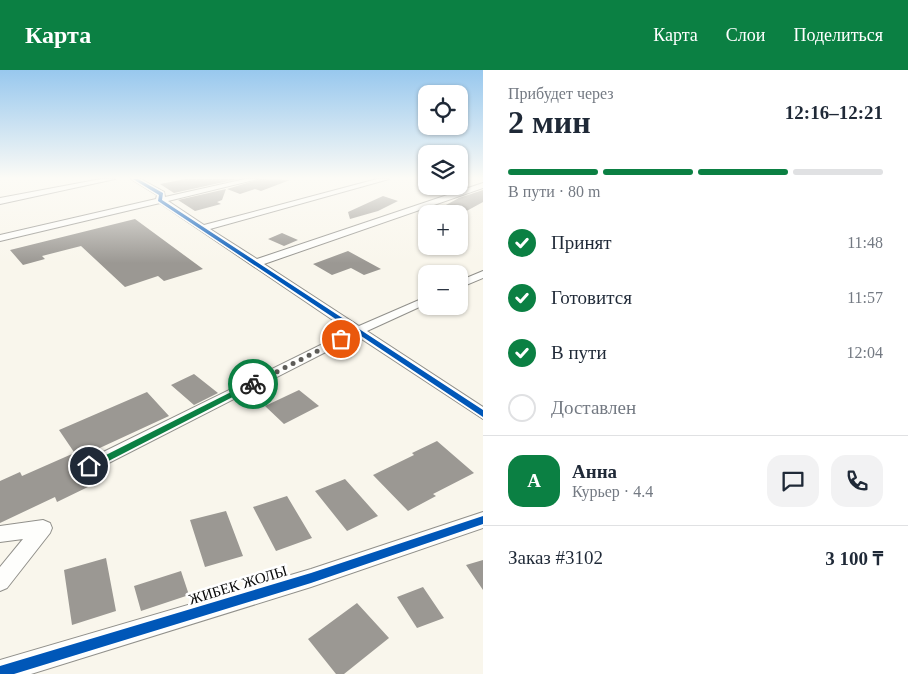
<!DOCTYPE html>
<html lang="ru">
<meta charset="utf-8">
<style>
:root{--surface:#fff;--page:#f2f2f3;--text:#1f2937;--muted:#747a83;--line:#e0e1e3;--accent:#0b8043}
body{margin:0;font-family:"Times New Roman",serif;background:var(--page);color:var(--text);height:100vh;display:flex;flex-direction:column;font-size:19px;white-space:nowrap}
*{box-sizing:border-box;margin:0}
p{font-size:16px;color:var(--muted)}
.icon{flex:none;width:28px;height:28px;fill:none;stroke:currentColor;stroke-width:2;stroke-linecap:round;stroke-linejoin:round}
.map{position:relative;flex:1;overflow:hidden}
.side{display:flex;flex-direction:column;background:var(--surface);width:425px}
.side>*{flex:none}
.fabs{position:absolute;left:418px;top:15px;display:grid;gap:10px}
.fabs a{display:grid;place-items:center;width:50px;height:50px;border-radius:10px;background:var(--surface);box-shadow:0 1px 4px #0004;font-size:25px}
.pin{position:absolute;display:grid;place-items:center;width:42px;height:42px;color:#fff;margin:-21px;border:2px solid #fff;border-radius:50%;box-shadow:0 1px 5px #0007}
.courier{position:absolute;display:grid;place-items:center;width:50px;height:50px;margin:-25px;border:4px solid #0b8043;border-radius:50%;background:#fff;color:#222;box-shadow:0 1px 6px #0007}
.summary em{font-style:normal;font-weight:700}
.summary div{display:flex;flex-direction:column-reverse}
.summary{display:flex;align-items:center;justify-content:space-between;height:85px;padding:0 25px}
h1{font-size:32px;font-weight:700;line-height:38px}
.bar{display:grid;grid-template-columns:repeat(4,1fr);gap:8px 5px;align-content:center;height:60px;padding:0 25px}
.bar i{height:6px;border-radius:4px;background:var(--line)}
.bar .on{background:var(--accent)}
.bar p{grid-column:span 4}
.line{display:flex;align-items:center;gap:12px;padding:0 25px;border-top:1px solid var(--line)}
.line div{flex:1}
.round{display:grid;place-items:center;flex:none;width:52px;height:52px;border-radius:15px;background:var(--page)}
ol{padding:0 25px;list-style:none}
li{display:flex;align-items:center;gap:15px;height:55px}
li p{margin-inline-start:auto}
li .icon{padding:5px;border-radius:50%;background:var(--accent);color:#fff;stroke-width:4}
li:last-child{color:var(--muted)}
li i{width:28px;height:28px;border:2px solid var(--line);border-radius:50%}
header{display:flex;align-items:center;gap:30px;box-sizing:border-box;height:70px;padding:0 25px;background:var(--accent);color:#fff}
header strong{font-size:24px}
nav{display:flex;gap:28px;margin-inline-start:auto;font-size:18px}
main{display:flex;flex:1;min-height:0}
.map>svg:first-child{display:block}
.building{fill:#9b9893}
.lines{fill:none;stroke-linecap:round;stroke-linejoin:round}
.street-casing{stroke:#91908b;stroke-width:2}
.street{fill:#fefefc;fill-rule:evenodd}
.cycleway-casing{stroke:#fff;stroke-width:3}
.cycleway{fill:#0057b8;fill-rule:evenodd}
.route{fill:#0b8043}
.done{stroke:#5d5c58;stroke-width:5;stroke-dasharray:0 9}
.labels{text-anchor:middle;stroke-width:5;stroke-linejoin:round;paint-order:stroke}
.near-street-label{font-size:15px;fill:#090909;stroke:#fff}
</style>
<header>
<strong>Карта</strong>
<nav><a>Карта</a><a>Слои</a><a>Поделиться</a></nav>
</header>
<main>
<div class="map">
<svg width="483" height="604" viewBox="0 0 483 604">
<rect width="100%" height="100%" fill="#f9f6ec"/>
<path class="building" d="M185 109H238L174 123 160 114Z
M260 109 290 110 261 121 255 119 240 124 227 119Z
M226 119 222 130 217 132 221 134 195 141 178 130Z
M483 120V132L461 144H429L459 128Z
M383 126 398 131 378 141 350 149 348 142Z
M135 149 203 199 164 211 158 206 125 217 81 176 42 186 45 189 23 195 10 180Z
M282 163 298 170 284 176 268 169Z
M348 181 381 199 364 205 351 198 332 205 313 194Z
M194 304 218 323 194 335 171 315Z
M299 320 319 336 284 354 265 336Z
M147 322 169 346 78 388 59 360Z
M437 371 474 403 433 424 436 426 408 441 373 405 414 385 412 383Z
M72 384 92 415 57 432 55 427 0 453V411L20 402 22 406Z
M345 409 378 446 347 461 315 421Z
M287 426 312 468 276 481 253 437Z
M226 441 243 486 205 497 190 450Z
M106 488 116 541 72 555 64 500Z
M483 490V520L466 495Z
M181 501 189 525 141 541 134 516Z
M423 517 444 548 417 558 397 527Z
M357 533 389 568 344 604H336L308 569Z"/>
<g class="lines">
<g class="street-casing">
<path id="street" d="M101 109H115L0 134V128Z
M131 109H140L164 122 165 127 245 109H258L168 131 204 155 377 109H389L210 159 257 189 483 113V118L264 194 359 256 426 227V234L367 261 483 337V349L357 266 95 400 89 402 83 400 81 396 83 392 349 261 160 133 0 171V165L156 129 157 125Z
M483 201V208L459 218V211Z
M483 442V458L311 517 31 604H0V590L311 499Z
M43 450 50 453 52 458 50 463 7 518 0 521V497L23 469 0 472V456Z"/>
</g>
<use href="#street" class="street"/>
<g class="cycleway-casing">
<path id="cycleway" d="M133 109H138L163 123 162 130 483 340V347L158 131 159 125Z
M483 446V454L311 513 14 604H0V596L311 503Z"/>
</g>
<use href="#cycleway" class="cycleway"/>
</g>
<linearGradient id="sky" x2="0" y2="1"><stop stop-color="#98c8ee"/><stop offset="0.56" stop-color="#fcfbf6"/><stop offset="1" stop-color="#fcfbf6" stop-opacity="0"/></linearGradient>
<rect width="483" height="193" fill="url(#sky)"/>
<path class="route" d="M253 311 257 314 256 315 93 399 89 400 84 396Z"/>
<g class="lines">
<path class="done" d="M253 314 341 269"/>
</g>
<g class="labels">
<g class="near-street-label">
<text transform="translate(238 515) rotate(-17)" y="5">ЖИБЕК ЖОЛЫ</text>
</g>
</g>
</svg>
<div class="fabs">
<a><svg class="icon" aria-label="locate" viewBox="0 0 24 24"><circle cx="12" cy="12" r="6"/><path d="M12 2v4M12 18v4M2 12h4M18 12h4"/></svg></a>
<a><svg class="icon" aria-label="layers" viewBox="0 0 24 24"><path d="M12 4l9 5-9 5-9-5zM3 14l9 5 9-5"/></svg></a>
<a>+</a>
<a>−</a>
</div>
<div class="pin" style="left:341px;top:269px;background:#ea580c"><svg class="icon" aria-label="bag" viewBox="0 0 24 24"><path d="M5 8h14l-1 12H6zM9 8a3 3 0 0 1 6 0"/></svg></div>
<div class="pin" style="left:89px;top:396px;background:#1f2937"><svg class="icon" aria-label="home" viewBox="0 0 24 24"><path d="M3 11l9-7 9 7M6 9v11h12V9"/></svg></div>
<div class="courier" style="left:253px;top:314px"><svg class="icon" aria-label="bike" viewBox="0 0 24 24"><circle cx="6" cy="16" r="4"/><circle cx="18" cy="16" r="4"/><path d="M6 16l4-8h5l3 8M10 8l3 8H6M13 5h3"/></svg></div>
</div>
<section class="side">
<div class="summary"><div><h1>2 мин</h1><p>Прибудет через</p></div><em>12:16–12:21</em></div>
<div class="bar"><i class="on"></i><i class="on"></i><i class="on"></i><i></i><p>В пути · 80 m</p></div>
<ol>
<li><svg class="icon" aria-label="check" viewBox="0 0 24 24"><path d="M5 12l5 5 9-10"/></svg>Принят<p>11:48</p></li>
<li><svg class="icon" aria-label="check" viewBox="0 0 24 24"><path d="M5 12l5 5 9-10"/></svg>Готовится<p>11:57</p></li>
<li><svg class="icon" aria-label="check" viewBox="0 0 24 24"><path d="M5 12l5 5 9-10"/></svg>В пути<p>12:04</p></li>
<li><i></i>Доставлен</li>
</ol>
<div class="line" style="height:90px"><b class="round" style="background:var(--accent);color:#fff">А</b><div><b>Анна</b><p>Курьер · 4.4</p></div><a class="round"><svg class="icon" aria-label="chat" viewBox="0 0 24 24"><path d="M4 5h16v11H9l-5 4z"/></svg></a><a class="round"><svg class="icon" aria-label="phone" viewBox="0 0 24 24"><path d="M5 4h4l2 5-3 2q2 4 5 5l2-3 5 2v4C11 20 4 13 5 4z"/></svg></a></div>
<div class="line" style="height:65px"><div>Заказ #3102</div><b>3 100 ₸</b></div>
</section>
</main>
